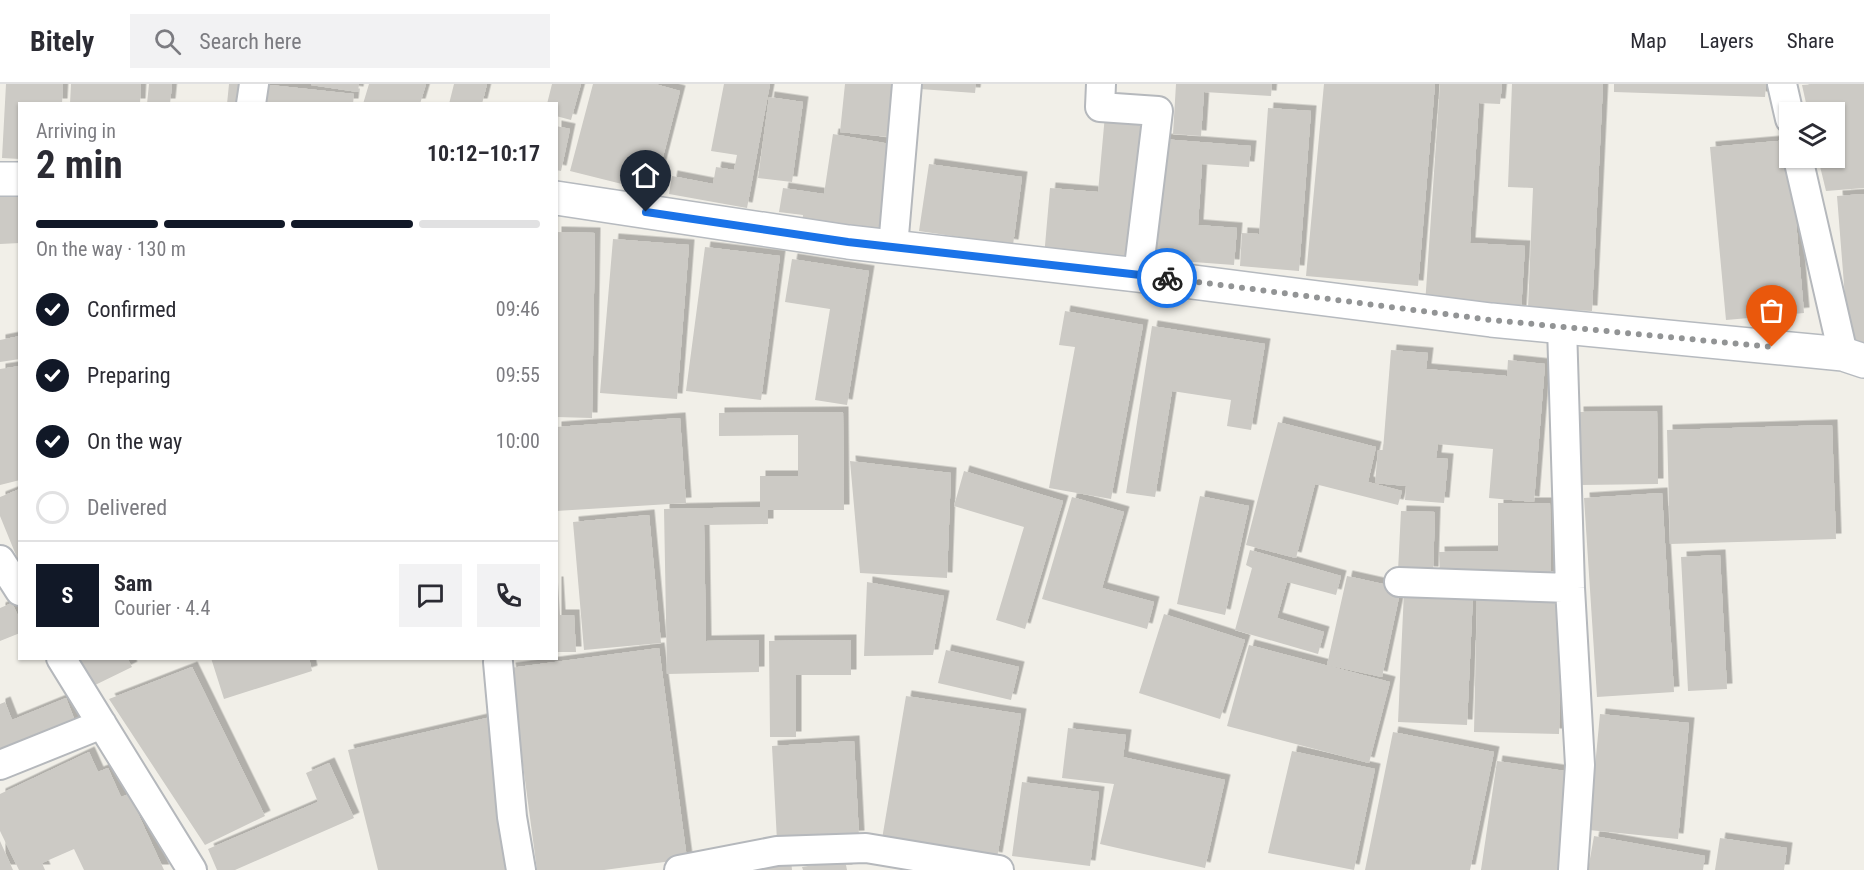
<!DOCTYPE html>
<meta charset="utf-8">
<style>
:root{--surface:#fff;--page:#f2f2f3;--text:#2b2b33;--muted:#7c7c81;--line:#e1e1e2;--accent:#111827}
body{margin:0;font-family:"Roboto Condensed",sans-serif;background:var(--page);color:var(--text);height:100vh;display:flex;flex-direction:column;font-size:22px;white-space:nowrap}
*{box-sizing:border-box;margin:0}
p{font-size:20px;color:var(--muted)}
.icon{flex:none;width:33px;height:33px;fill:none;stroke:currentColor;stroke-width:2;stroke-linecap:round;stroke-linejoin:round}
.map{position:relative;flex:1;overflow:hidden}
.details{position:absolute;left:18px;top:18px;width:540px;height:558px;display:flex;flex-direction:column;background:var(--surface);border-radius:0px;box-shadow:0 2px 4px #0004}
.details>*{flex:none}
.tools{position:absolute;left:1779px;top:18px;display:grid;gap:12px}
.tools a{display:grid;place-items:center;width:66px;height:66px;border-radius:0px;background:var(--surface);box-shadow:0 2px 4px #0004;font-size:30px}
.pin{position:absolute;display:grid;place-items:center;width:51px;height:51px;color:#fff;margin:-62px -26px;border-radius:50% 50% 50% 0;rotate:-45deg;box-shadow:0 0 6px #0007}
.pin .icon{rotate:45deg}
.courier{position:absolute;display:grid;place-items:center;width:60px;height:60px;margin:-30px;border:4px solid #1a73e8;border-radius:50%;background:#fff;color:#222;box-shadow:0 2px 8px #0007}
.headline em{font-style:normal;font-weight:700}
.headline div{display:flex;flex-direction:column-reverse}
.headline{display:flex;align-items:center;justify-content:space-between;height:102px;padding:0 18px}
h1{font-size:39px;font-weight:700;line-height:45px}
.bar{display:grid;grid-template-columns:repeat(4,1fr);gap:9px 6px;align-content:center;height:72px;padding:0 18px}
.bar i{height:8px;border-radius:4px;background:var(--line)}
.bar .on{background:var(--accent)}
.bar p{grid-column:span 4}
.line{display:flex;align-items:center;gap:15px;padding:0 18px;border-top:2px solid var(--line)}
.line div{flex:1}
.round{display:grid;place-items:center;flex:none;width:63px;height:63px;border-radius:0px;background:var(--page)}
ol{padding:0 18px;list-style:none}
li{display:flex;align-items:center;gap:18px;height:66px}
li p{margin-inline-start:auto}
li .icon{padding:6px;border-radius:50%;background:var(--accent);color:#fff;stroke-width:4}
li:last-child{color:var(--muted)}
li i{width:33px;height:33px;border:3px solid var(--line);border-radius:50%}
header{display:flex;align-items:center;gap:36px;box-sizing:border-box;height:84px;padding:0 30px;background:var(--surface);border-bottom:2px solid var(--line)}
header strong{font-size:28px}
nav{display:flex;gap:33px;margin-inline-start:auto;font-size:21px}
.search{width:420px;height:54px;background:var(--page);display:flex;align-items:center;gap:15px;box-sizing:border-box;padding:0 21px;border-radius:0px;color:var(--muted);font-size:22px}
.map>svg:first-child{display:block}
.building{fill:#cccac5;filter:url(#shadow)}
.lines{fill:none;stroke-linecap:round;stroke-linejoin:round}
.street-casing{stroke:#b5b8bc;stroke-width:32}
.secondary-casing{stroke:#b6babf;stroke-width:36}
.street{stroke:#fff;stroke-width:28}
.secondary{stroke:#fff;stroke-width:33}
.done{stroke:#929495;stroke-width:6;stroke-dasharray:0 10.8}
.route{stroke:#1a73e8;stroke-width:8}
</style>
<header>
<strong>Bitely</strong>
<div class="search"><svg class="icon" aria-label="search" viewBox="0 0 24 24"><circle cx="10" cy="10" r="6"/><path d="M15 15l6 6"/></svg>Search here</div>
<nav><a>Map</a><a>Layers</a><a>Share</a></nav>
</header>
<div class="map">
<svg width="1864" height="786" viewBox="0 0 1864 786">
<defs>
<filter id="shadow"><feDropShadow dx="5.5" dy="-5.5" stdDeviation="0" flood-color="#0004"/></filter>
</defs>
<rect width="100%" height="100%" fill="#f1efe8"/>
<path class="building" d="M6 0H63L62 20H20V75L2 74Z
M71 0H141L140 20H70Z
M149 0H172L170 20H147Z
M229 0H248L246 20H227Z
M261 0 354 10 353 20H259Z
M312 0H359L358 8 311 1Z
M369 0H426L420 20H363Z
M454 0H487L482 20H449Z
M552 0H581L571 36 556 32V20H547Z
M593 0H655L680 7 654 108 570 87Z
M724 0H770L747 124 669 110 672 92 713 100 716 83 734 86 737 71 711 67Z
M845 0H895L889 53 840 48Z
M921 0H976L975 9 920 5Z
M1176 0H1272L1271 12 1204 8 1201 52 1173 50Z
M1324 0H1435L1418 202 1306 192Z
M1440 0H1502L1500 20 1479 19 1470 159 1525 162 1521 227 1425 221Z
M1512 0H1603L1592 227 1528 224 1533 104 1508 103Z
M1614 0H1766L1765 13 1614 8Z
M1817 0H1864V104L1826 107 1818 74H1834V28H1808L1802 1Z
M769 13 803 18 792 98 758 94Z
M1268 24 1311 27 1299 187 1240 182 1242 149 1259 150Z
M1105 31 1145 35 1132 180 1044 173 1050 104 1098 108Z
M556 42 570 45 561 87 556 86Z
M833 50 890 60 882 107 893 109 889 135 880 134 877 153 802 140 803 131 779 128 783 104 824 110Z
M1162 55 1251 62 1249 83 1202 80 1198 141 1237 144 1234 181 1153 175Z
M1789 56 1804 229 1726 236 1710 63Z
M929 80 1022 93 1013 161 919 147Z
M20 110V159L0 160V111Z
M1864 110V263L1849 264 1837 112Z
M556 148 595 149 592 334 556 333Z
M613 155 689 161 677 315 600 309Z
M705 163 780 172 761 316 686 307Z
M792 175 869 187 847 321 815 316 830 225 785 218Z
M1065 227 1143 241 1111 415 1049 404 1075 263 1059 261Z
M1152 242 1265 260 1251 346 1227 342 1231 316 1172 307 1155 413 1126 409Z
M20 252V275L0 278V256Z
M1391 266 1428 269 1426 285 1507 292 1508 276 1545 280 1534 418 1489 414 1493 365 1438 360 1436 374 1448 375 1444 419 1405 416 1406 402 1375 399 1378 366H1383Z
M20 282V396L0 401V285Z
M1657 327 1658 400 1580 401 1578 328Z
M843 328 844 426H768V440L704 441 706 557 759 556V588L667 590 664 425 760 423V392H798V351L719 352V329Z
M680 334 686 419 556 427V343Z
M1278 338 1376 363 1368 398 1402 407 1398 421 1315 400 1296 474 1246 461Z
M1832 341 1836 455 1670 460 1667 346Z
M850 377 951 389 947 494 860 489Z
M964 387 1063 417 1025 545 996 536 1024 443 954 422Z
M20 405V481L0 432V413Z
M1662 409 1674 608 1597 613 1584 414Z
M1200 412 1249 422 1225 531 1177 520Z
M1072 413 1124 428 1102 504 1154 518 1147 545 1042 515Z
M1498 419H1550L1551 493 1440 495 1439 468 1498 467Z
M1401 427 1435 428 1433 488 1398 487Z
M649 431 661 559 584 566 573 438Z
M1250 466 1341 492 1336 511 1287 498 1277 534 1324 548 1318 570 1235 546 1252 484 1246 481Z
M1720 471 1727 605 1688 607 1681 473Z
M1347 492 1401 504 1382 593 1327 581Z
M556 498H558L560 531H574L576 568H556Z
M867 498 944 512 933 571 864 572Z
M1404 507 1473 510 1467 641 1398 638Z
M1477 509 1562 511 1559 650 1474 648Z
M12 519 20 536V549L0 557V524Z
M1164 530 1245 556 1220 635 1139 609Z
M851 556V591H796V653H770L769 557Z
M1249 561 1390 598 1369 679 1227 642Z
M659 564 687 775 604 786H537L510 584Z
M946 566 1019 583 1011 616 938 599Z
M76 574H127L132 583 91 603Z
M211 574H309L312 587 224 615Z
M192 583 265 732 205 761 109 615Z
M906 612 1021 630 997 774 882 755Z
M66 614 77 642 0 674V620L5 618 12 636Z
M1600 630 1689 639 1678 755 1589 746Z
M491 633 512 786H378L348 666Z
M1068 644 1126 651 1123 673 1225 696 1205 784 1100 760 1114 700 1062 694Z
M1393 648 1494 668 1470 786H1365Z
M854 657 859 752 777 757 772 662Z
M1292 667 1375 685 1354 786 1268 769Z
M89 668 98 688 108 684 121 713 129 710 164 786H84L74 765 42 779 45 786H19L0 747V710Z
M1497 677 1572 688 1558 786H1481Z
M329 679 354 734 235 786H217L208 765 318 718 306 689Z
M1022 698 1099 708 1090 782 1012 772Z
M1594 752 1705 772 1703 786H1588Z
M1720 754 1787 764 1784 786H1715Z
M0 757 13 786H0Z
M845 776 847 786H803L802 783Z
M791 777 792 786H747Z"/>
<g class="lines">
<g class="street-casing">
<path id="street" d="M1101 0 1100 23 1158 27 1138 191
M1782 0 1790 35
M251 20 254 0
M1798 74 1843 270
M893 163 907 0
M1562 243 1570 504 1580 681 1573 786
M0 476 20 507
M1399 498 1570 504
M61 574 192 786
M498 578 512 733 521 786
M0 681 102 640
M679 786 777 767 866 764 999 786"/>
</g>
<g class="secondary-casing">
<path id="secondary" d="M0 95H20
M556 114 848 158 1138 191 1491 236 1843 270 1864 277"/>
</g>
<use href="#street" class="street"/>
<use href="#secondary" class="secondary"/>
</g>
<g class="lines">
<path class="done" d="M1167 194 1491 236 1772 263"/>
<path class="route" d="M646 128 848 158 1167 194"/>
</g>
</svg>
<div class="tools">
<a><svg class="icon" aria-label="layers" viewBox="0 0 24 24"><path d="M12 4l9 5-9 5-9-5zM3 14l9 5 9-5"/></svg></a>
</div>
<div class="pin" style="left:1772px;top:263px;background:#ea580c"><svg class="icon" aria-label="bag" viewBox="0 0 24 24"><path d="M5 8h14l-1 12H6zM9 8a3 3 0 0 1 6 0"/></svg></div>
<div class="pin" style="left:646px;top:128px;background:#1f2937"><svg class="icon" aria-label="home" viewBox="0 0 24 24"><path d="M3 11l9-7 9 7M6 9v11h12V9"/></svg></div>
<div class="courier" style="left:1167px;top:194px"><svg class="icon" aria-label="bike" viewBox="0 0 24 24"><circle cx="6" cy="16" r="4"/><circle cx="18" cy="16" r="4"/><path d="M6 16l4-8h5l3 8M10 8l3 8H6M13 5h3"/></svg></div>
<section class="details">
<div class="headline"><div><h1>2 min</h1><p>Arriving in</p></div><em>10:12–10:17</em></div>
<div class="bar"><i class="on"></i><i class="on"></i><i class="on"></i><i></i><p>On the way · 130 m</p></div>
<ol>
<li><svg class="icon" aria-label="check" viewBox="0 0 24 24"><path d="M5 12l5 5 9-10"/></svg>Confirmed<p>09:46</p></li>
<li><svg class="icon" aria-label="check" viewBox="0 0 24 24"><path d="M5 12l5 5 9-10"/></svg>Preparing<p>09:55</p></li>
<li><svg class="icon" aria-label="check" viewBox="0 0 24 24"><path d="M5 12l5 5 9-10"/></svg>On the way<p>10:00</p></li>
<li><i></i>Delivered</li>
</ol>
<div class="line" style="height:108px"><b class="round" style="background:var(--accent);color:#fff">S</b><div><b>Sam</b><p>Courier · 4.4</p></div><a class="round"><svg class="icon" aria-label="chat" viewBox="0 0 24 24"><path d="M4 5h16v11H9l-5 4z"/></svg></a><a class="round"><svg class="icon" aria-label="phone" viewBox="0 0 24 24"><path d="M5 4h4l2 5-3 2q2 4 5 5l2-3 5 2v4C11 20 4 13 5 4z"/></svg></a></div>
</section>
</div>
